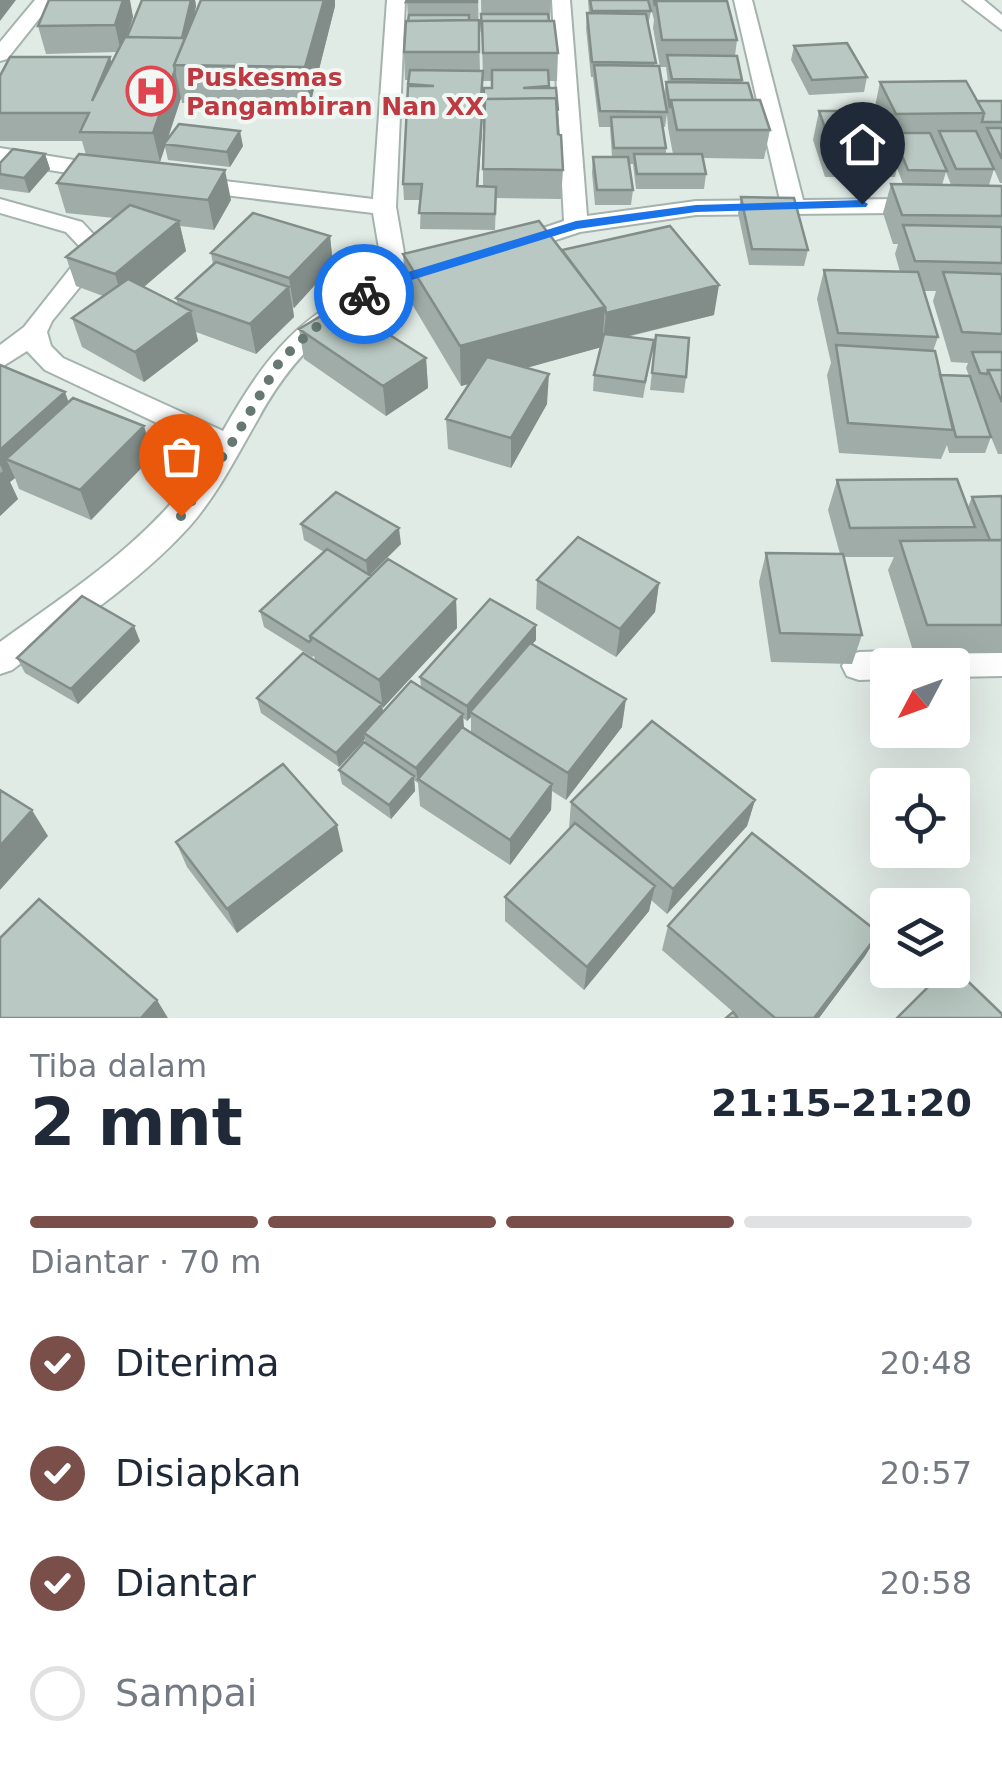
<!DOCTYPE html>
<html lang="id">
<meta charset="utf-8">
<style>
:root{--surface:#fff;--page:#f2f2f3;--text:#1f2937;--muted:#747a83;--line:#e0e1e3;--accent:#7b4f49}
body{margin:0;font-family:"DejaVu Sans",sans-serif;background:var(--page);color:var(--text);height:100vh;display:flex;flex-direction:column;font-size:38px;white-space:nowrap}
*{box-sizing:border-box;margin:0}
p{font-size:32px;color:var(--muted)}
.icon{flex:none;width:55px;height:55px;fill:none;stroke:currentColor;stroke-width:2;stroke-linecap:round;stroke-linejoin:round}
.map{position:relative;height:1018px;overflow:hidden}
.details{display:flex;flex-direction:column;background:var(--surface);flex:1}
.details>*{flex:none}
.needle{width:65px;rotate:229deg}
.fabs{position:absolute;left:870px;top:648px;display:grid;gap:20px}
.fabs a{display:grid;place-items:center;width:100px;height:100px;border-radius:10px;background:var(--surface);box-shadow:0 10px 40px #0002;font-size:50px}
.pin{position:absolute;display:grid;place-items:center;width:85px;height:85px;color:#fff;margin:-102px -42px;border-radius:50% 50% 50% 0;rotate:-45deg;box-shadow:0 0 10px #0007}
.pin .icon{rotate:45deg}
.courier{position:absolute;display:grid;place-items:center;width:100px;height:100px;margin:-50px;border:8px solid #1a73e8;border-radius:50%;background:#fff;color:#222;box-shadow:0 2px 12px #0007}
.overview em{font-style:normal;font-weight:600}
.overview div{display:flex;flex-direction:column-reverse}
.overview{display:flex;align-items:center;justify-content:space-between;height:170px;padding:0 30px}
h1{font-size:65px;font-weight:600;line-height:75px}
.bar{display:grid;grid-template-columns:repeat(4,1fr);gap:15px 10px;align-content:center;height:120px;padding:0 30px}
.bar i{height:12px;border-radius:8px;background:var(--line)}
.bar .selected{background:var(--accent)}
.bar p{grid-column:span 4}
ol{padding:0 30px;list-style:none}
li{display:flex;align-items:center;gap:30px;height:110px}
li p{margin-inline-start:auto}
li .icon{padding:10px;border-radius:50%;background:var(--accent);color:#fff;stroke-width:4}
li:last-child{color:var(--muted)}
li i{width:55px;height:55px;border:5px solid var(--line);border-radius:50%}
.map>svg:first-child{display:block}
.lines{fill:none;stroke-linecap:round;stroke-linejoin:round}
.minor-casing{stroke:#a4b3ad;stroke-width:4}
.minor{fill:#fff;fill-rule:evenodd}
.wall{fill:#9faca7;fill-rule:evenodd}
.shaded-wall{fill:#828c88}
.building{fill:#b9c8c2;stroke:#828c88;stroke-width:2.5}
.route{fill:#1a73e8}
.done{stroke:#657972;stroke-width:10;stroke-dasharray:0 18}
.labels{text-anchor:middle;stroke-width:8;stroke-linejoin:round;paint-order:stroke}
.far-health-label{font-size:25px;font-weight:bold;fill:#be3a42;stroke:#f1f8f4;text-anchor:start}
</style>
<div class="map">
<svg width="1002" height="1018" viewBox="0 0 1002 1018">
<rect width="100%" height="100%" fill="#e1ebe6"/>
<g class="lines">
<g class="minor-casing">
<path id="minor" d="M35 0H54L7 59 0 61V42Z
M387 0H405L396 207 407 270 442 260 454 267 451 272C359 300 305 333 258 419 237 455 218 494 189 527 138 583 73 625 12 670L0 674V642C79 585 160 534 212 449L45 370 27 351 0 368V345L24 327 84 251 66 232 0 213V199L82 222 109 251 52 321 47 332 51 346 63 358 223 431C266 355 301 311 384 278L373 213 191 191 180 184 191 177 373 199Z
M552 0H570L587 216 696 201 780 200 734 0H752L803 200 1002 198V212L696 215 580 232 519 252H501L498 247 501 242 564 221Z
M963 0H984L1002 15V30Z
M0 148 111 166 122 173 111 180 0 162Z
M1002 648V676L952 677V665H888V679L859 680 847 676 842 666 847 656 859 652Z"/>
</g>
<use href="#minor" class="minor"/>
</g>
<path class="wall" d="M142 0H195L196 6 193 20 201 0H335V6L310 105 182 103 181 98 167 141 243 146 230 167 168 160 165 147 160 162H146L231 200 214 230 180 226 186 251 143 287 178 305 176 298 213 265 211 253 330 236 333 265 294 308 293 307 294 317 256 354 196 332 198 341 144 382 82 347 72 318 103 296 76 286 66 257 114 218 66 213 57 183 86 155 82 141H0V76L111 63 117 52 46 54 38 26 129 1 133 17 127 37Z
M407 0H478L480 71H483V86L482 129 478 187H483V110L492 88V81H483L481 0H551L550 21 558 53 557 81H549V88L558 111 563 170 561 199 496 198 495 230 420 229 421 200H404L403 184 408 80H405L404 52 408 21Z
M588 0H648L651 11 648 25 655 66 664 95 666 82H668L666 67H660L653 28 654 20 649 0H716L737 40 735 56 742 83 770 130 764 159 703 158 706 174 704 189H636L633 164H629L633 190 631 205H595L592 173 593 157H612L610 127H599L593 77H591L586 28 587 13 589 14ZM667 114 668 128 673 154H666V148L663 127H665Z
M794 46 867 77 864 92 809 95 791 60Z
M880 82 977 101H1002V183H1000L994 169 989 185H951L946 172 942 185 1002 186V454H998L991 437 985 453H949L947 445 941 459 839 453 827 375 831 363 817 299 824 270 900 272 895 254 898 244H893L883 213 891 184H903L897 168 895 177H825L813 140 819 111H874ZM924 291H936L933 301 951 362 968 363 966 368 969 376 940 375 933 351 938 337Z
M45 154 50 169 29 193 0 189V163Z
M741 197 808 250 804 266 749 265 738 213Z
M562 251 714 315 627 337 654 340 643 398 593 391 594 375 601 347 526 368 547 404 511 468 448 449 446 419 469 384 461 386 406 294 403 254Z
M299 329 426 358 428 388 386 416 304 359Z
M656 335 686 377 684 393 650 390Z
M0 365 69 402 153 456 91 520 19 489 15 478 10 482 18 499 0 516Z
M837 480 968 507 972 497 1002 496V653L914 654 888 570 894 557H844L862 635 852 664 771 662 759 582 766 553 840 554 828 510Z
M301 524 401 544 369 575 456 599 457 628 382 707 383 712 421 687 420 677 536 640 532 644 622 727 566 800 552 791 551 810 510 865 420 806 418 783 414 780 415 791 391 819 342 784 339 770 365 743V739L339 767 261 713 257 698 315 660 314 656 312 657 264 627 260 611 324 552 304 540ZM471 717V733L464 729 463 718 467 721Z
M537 580 659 583 655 612 616 657 536 609Z
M140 641 78 704 25 673 17 658Z
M755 800 747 826 667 914 651 900 649 911 584 990 505 921V897L569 829 571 802Z
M176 842 343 851 237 933 187 867Z
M668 926 879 933 865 956 819 1018H740L662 950Z"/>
<path class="shaded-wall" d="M0 0H16L0 21Z
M121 0H130L133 17 121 52 115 25Z
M191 0H195L196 6 187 43H180Z
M324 0H335V6L310 105 305 67Z
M110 57 117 85 92 101Z
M175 70 181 98 160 162 153 133Z
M482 114V129L477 202V186Z
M240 131 243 146 230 167 227 152Z
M45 154 50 169 29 193 24 178Z
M225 170 231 200 214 230 208 200Z
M179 221 186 251 124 304 115 274Z
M330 236 333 265 294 308 289 278Z
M719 285 714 315 603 342 606 313Z
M289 287 294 317 256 354 250 324Z
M605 307 602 347 461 386 460 346Z
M191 311 198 341 144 382 135 352Z
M426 358 428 388 386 416 383 386Z
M549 374 547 404 511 468V438Z
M65 392 76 422 6 459 15 478 10 482 18 499 0 516V473L3 471 0 465V450Z
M144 426 153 456 91 520 80 490Z
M399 528 401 544 368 577 366 561Z
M659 583 655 612 616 657 620 629Z
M456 599 457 628 383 708 379 680Z
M536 625V640L473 714 470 712 471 717 467 721V706Z
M134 626 140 641 78 704 71 689Z
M626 699 622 727 566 800 568 773Z
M382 704 384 719 364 733 365 739 339 767 336 753Z
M463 714 464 729 418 779V783L416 768Z
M414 776 415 791 391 819 389 805Z
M552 784 551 810 510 865V840Z
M755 800 747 826 667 914 673 889Z
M32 810 48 836 0 890V846Z
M337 825 343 851 237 933 227 909Z
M655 886 649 911 584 990 587 967Z
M879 933 865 956 819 1018H814Z
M157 1000 168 1018H141Z"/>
<path class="building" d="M49 0H123L115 25 38 26Z
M142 0H191L182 38 127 37Z
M201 0H324L305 67 174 65Z
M407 0H477V2H406Z
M590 0H648L651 11H592Z
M654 0H716V1H656L655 6Z
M656 1H727L737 40H662Z
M587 13 646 14 656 63 592 62Z
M481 14H548L549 21H482V32Z
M409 15H469V20L408 21Z
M479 20V52H404L406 21Z
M482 21H554L558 53H483Z
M125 37 185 38 174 65 175 70 153 133 80 132 89 113H0V76L10 57H110L92 101Z
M847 43 867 77 812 80 794 46Z
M667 55 737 56 742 80 672 79Z
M594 65 659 66 667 112 600 111Z
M410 70 483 71 480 112 447 113 482 114 477 186 496 187 495 214 419 213 422 184H403L408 86H434L408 84Z
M492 70H548L549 86 523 88H556L558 111 556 98 485 99 484 110H483L484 88H492Z
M966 81 984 113 896 114 880 82Z
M666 82 748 83 753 100H671L670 108Z
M556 98 558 134 561 135 563 170 483 169 485 99Z
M671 100H760L770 130H677Z
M977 101H1002V122H982L984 113Z
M819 111H887L903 148H832Z
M611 117H661L666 148H614Z
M179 124 240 131 227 152 164 144Z
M987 128H1002V159Z
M939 131H976L994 169H956Z
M896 133H930L947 171 908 170 901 153 903 148Z
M13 149 45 154 24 178 0 174V163Z
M79 154 225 170 208 200 57 183Z
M634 154H702L706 174H637Z
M593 157H628L633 190H597Z
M891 184 1002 186V216L902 215Z
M741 197 794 198 808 250 752 249Z
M130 205 179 221 115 274 66 257Z
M253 213 330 236 289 278 211 253Z
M539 221 605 307 460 346 403 254Z
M903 225 1002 227V263L915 261Z
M670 226 719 285 606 313 605 307 562 250Z
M216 262 289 287 250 324 176 298Z
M824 270 918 272 938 337 838 333Z
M943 272 1002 274V334L962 332Z
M128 279 191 311 135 352 72 318Z
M341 304 426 358 383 386 299 329Z
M604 334 654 340 645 382 594 375Z
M656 335 689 338 686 377 652 373Z
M836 345 935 351 953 430 848 423Z
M972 352H1002V370H988L987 374 980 373Z
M487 357 549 374 511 438 446 419Z
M0 365 65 392 0 450Z
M988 370H1002V402Z
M940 375 970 376 991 437H956Z
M73 398 144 426 80 490 6 459Z
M957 479 975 527 850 528 837 480Z
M336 492 399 528 366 561 301 524Z
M1002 496V540H990L972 497Z
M578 537 659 583 620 629 537 580Z
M1002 540V625H927L900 541Z
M327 549 371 576 310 636 311 640 309 642 260 611Z
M766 553 843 554 862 635 780 633Z
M388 559 456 599 379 680 310 636Z
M82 596 134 626 71 689 17 658Z
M490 599 536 625 467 706 420 677Z
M530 643 626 699 568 773 470 712Z
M303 653 382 704 336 753 257 698Z
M411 681 463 714 416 768 364 733Z
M652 721 755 800 673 889 571 802Z
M462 727 552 784 510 840 418 779Z
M364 742 414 776 389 805 339 770Z
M283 764 337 825 227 909 176 842Z
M0 790 32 810 0 846Z
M575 823 655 886 587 967 505 897Z
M752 833 879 933 814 1018H775L668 926Z
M39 899 157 1000 141 1018H0V938Z
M952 966 1002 1014V1018H897L945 970H952Z
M733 1012 738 1018H726Z"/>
<path class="route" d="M862 200 868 204 866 207 696 212 577 229 402 283 369 297 357 294 392 277 576 221 696 205Z"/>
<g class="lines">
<path class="done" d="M181 516 230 446 280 361 312 330 364 294"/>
</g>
<defs>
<g id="hospital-ring" transform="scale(2.5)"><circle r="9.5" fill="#f1f8f4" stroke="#e0444e" stroke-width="1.5"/><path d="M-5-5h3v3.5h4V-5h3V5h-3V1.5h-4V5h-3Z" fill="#e0444e"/></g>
</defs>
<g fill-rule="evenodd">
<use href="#hospital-ring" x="151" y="91"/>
</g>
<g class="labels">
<g class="far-health-label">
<text x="186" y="86">Puskesmas<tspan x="186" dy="29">Pangambiran Nan XX</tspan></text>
</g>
</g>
</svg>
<div class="fabs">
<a><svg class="needle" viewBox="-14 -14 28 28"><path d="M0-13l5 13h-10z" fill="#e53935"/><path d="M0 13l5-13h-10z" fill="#747a83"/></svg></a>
<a><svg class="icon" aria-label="locate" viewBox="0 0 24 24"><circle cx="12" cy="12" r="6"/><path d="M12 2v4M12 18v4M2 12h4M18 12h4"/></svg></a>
<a><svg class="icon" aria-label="layers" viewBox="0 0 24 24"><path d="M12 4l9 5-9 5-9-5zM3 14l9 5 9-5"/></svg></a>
</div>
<div class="pin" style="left:181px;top:516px;background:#ea580c"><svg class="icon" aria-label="bag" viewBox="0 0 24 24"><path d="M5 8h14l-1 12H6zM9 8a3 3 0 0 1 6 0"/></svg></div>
<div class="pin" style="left:862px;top:204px;background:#1f2937"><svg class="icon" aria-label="home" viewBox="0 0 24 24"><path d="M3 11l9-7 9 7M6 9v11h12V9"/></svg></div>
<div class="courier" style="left:364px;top:294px"><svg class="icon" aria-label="bike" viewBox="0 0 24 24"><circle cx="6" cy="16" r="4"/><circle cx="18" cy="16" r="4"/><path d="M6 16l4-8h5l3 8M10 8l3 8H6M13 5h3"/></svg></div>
</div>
<section class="details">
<div class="overview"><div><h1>2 mnt</h1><p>Tiba dalam</p></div><em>21:15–21:20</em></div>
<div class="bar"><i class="selected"></i><i class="selected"></i><i class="selected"></i><i></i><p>Diantar · 70 m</p></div>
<ol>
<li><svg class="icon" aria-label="check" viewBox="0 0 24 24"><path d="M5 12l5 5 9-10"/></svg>Diterima<p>20:48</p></li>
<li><svg class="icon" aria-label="check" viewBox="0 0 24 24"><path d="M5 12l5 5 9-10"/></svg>Disiapkan<p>20:57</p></li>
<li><svg class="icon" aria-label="check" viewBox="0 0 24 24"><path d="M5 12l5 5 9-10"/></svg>Diantar<p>20:58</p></li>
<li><i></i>Sampai</li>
</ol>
</section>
